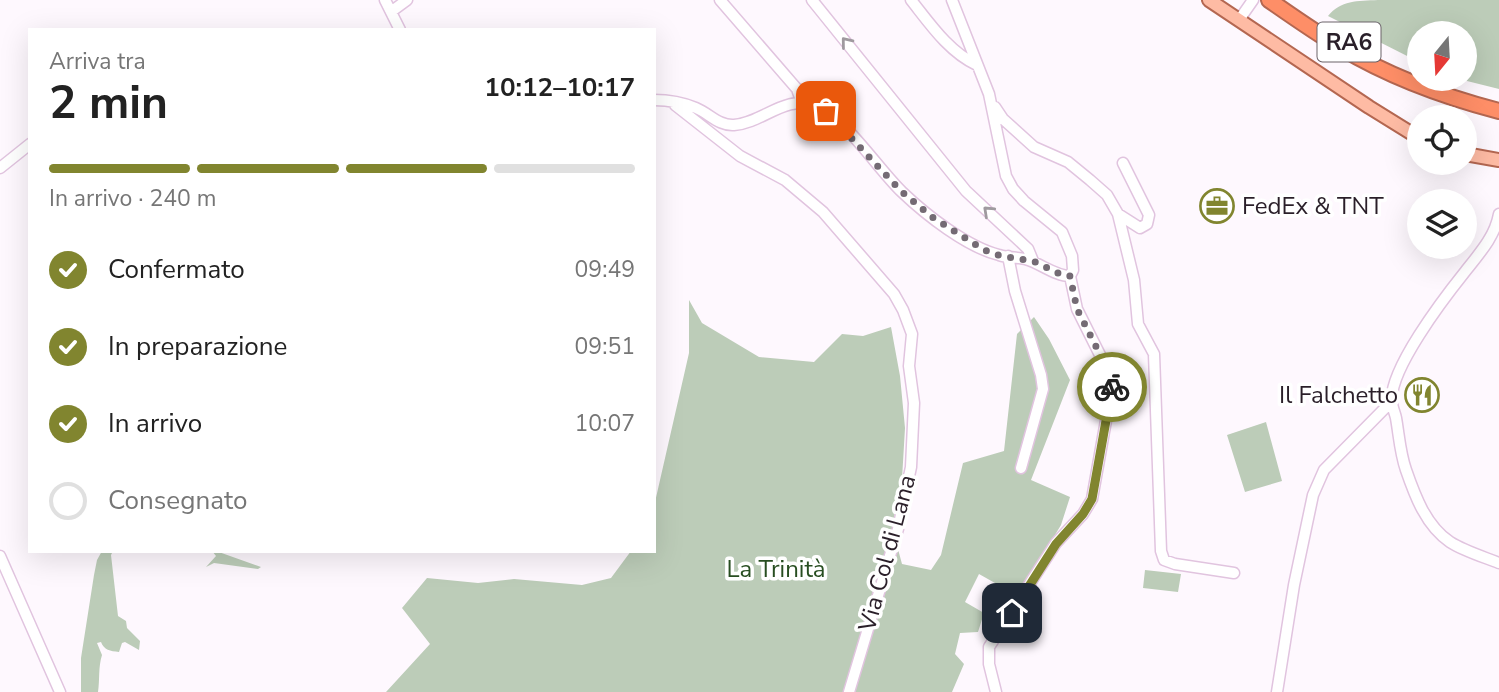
<!DOCTYPE html>
<html lang="it">
<meta charset="utf-8">
<style>
:root{--surface:#fff;--page:#f2f2f2;--text:#222;--muted:#767676;--line:#e0e0e0;--accent:#81852f}
body{margin:0;font-family:"Nunito Sans",sans-serif;background:var(--page);color:var(--text);height:100vh;display:flex;flex-direction:column;font-size:26px;white-space:nowrap}
*{box-sizing:border-box;margin:0}
p{font-size:23px;color:var(--muted)}
.icon{flex:none;width:38px;height:38px;fill:none;stroke:currentColor;stroke-width:2;stroke-linecap:round;stroke-linejoin:round}
.map{position:relative;flex:1;overflow:hidden}
.side{position:absolute;left:28px;top:28px;width:628px;height:525px;display:flex;flex-direction:column;background:var(--surface);border-radius:0px;box-shadow:0 7px 28px #0002}
.side>*{flex:none}
.needle{width:46px;rotate:198deg}
.buttons{position:absolute;left:1407px;top:21px;display:grid;gap:14px}
.buttons a{display:grid;place-items:center;width:70px;height:70px;border-radius:50%;background:var(--surface);box-shadow:0 7px 28px #0002;font-size:35px}
.pin{position:absolute;display:grid;place-items:center;width:60px;height:60px;color:#fff;margin:-30px;border-radius:14px;box-shadow:0 4px 10px #0006}
.courier{position:absolute;display:grid;place-items:center;width:70px;height:70px;margin:-35px;border:5px solid #81852f;border-radius:50%;background:#fff;color:#222;box-shadow:0 2px 9px #0007}
.headline em{font-style:normal;font-weight:700}
.headline div{display:flex;flex-direction:column-reverse}
.headline{display:flex;align-items:center;justify-content:space-between;height:119px;padding:0 21px}
h1{font-size:46px;font-weight:700;line-height:52px}
.bar{display:grid;grid-template-columns:repeat(4,1fr);gap:10px 7px;align-content:center;height:84px;padding:0 21px}
.bar i{height:9px;border-radius:5px;background:var(--line)}
.bar .active{background:var(--accent)}
.bar p{grid-column:span 4}
ol{padding:0 21px;list-style:none}
li{display:flex;align-items:center;gap:21px;height:77px}
li p{margin-inline-start:auto}
li .icon{padding:7px;border-radius:50%;background:var(--accent);color:#fff;stroke-width:4}
li:last-child{color:var(--muted)}
li i{width:38px;height:38px;border:4px solid var(--line);border-radius:50%}
.map>svg:first-child{display:block}
.green{fill:#bcccb8}
.lines{fill:none;stroke-linecap:round;stroke-linejoin:round}
.minor-casing{stroke:#e1c4df;stroke-width:13}
.major-casing{stroke:#b46751;stroke-width:16}
.highway-casing{stroke:#b46751;stroke-width:18}
.minor{stroke:#fff;stroke-width:10}
.major{stroke:#febba4;stroke-width:12}
.highway{stroke:#fe8e67;stroke-width:14}
.oneway{stroke:#9f9a9f}
.done{stroke:#746b74;stroke-width:7;stroke-dasharray:0 12.6}
.route{stroke:#81852f;stroke-width:9}
.labels{text-anchor:middle;stroke-width:7;stroke-linejoin:round;paint-order:stroke}
.shield{fill:#fff;stroke:#6a6269;stroke-width:2}
.shield-label{font-size:23px;font-weight:bold;fill:#2a1f29}
.poi-label{font-size:24px;fill:#2a1f29;stroke:#fff;text-anchor:start}
.street-label{font-size:24px;fill:#2a1f29;stroke:#fff}
.park-label{font-size:24px;fill:#284e21;stroke:#fff}
</style>
<div class="map">
<svg width="1499" height="692" viewBox="0 0 1499 692">
<rect width="100%" height="100%" fill="#fef8fe"/>
<path class="green" d="M1378 0H1499V89L1459 79H1465V33H1419V62L1328 16C1341 0 1357 1 1378 0Z
M689 300 702 323 759 357 814 362 842 334 863 336 891 327 900 376 905 428 902 479 892 527 902 564 931 570 941 555 963 463 1004 451 1017 334 1034 317 1049 339 1070 380 1031 480 1070 497 1061 525 1018 596 979 574 965 602 984 613 978 632 960 633 955 654 964 664 952 692H386L430 644 402 608 427 578 478 583 514 579 582 585 611 578 631 551H654L655 502 689 353Z
M1266 422 1282 481 1245 492 1227 435Z
M102 551H113L111 555 118 616 126 621 127 628 140 641 139 650 125 642 122 643 119 652C110 651 104 650 101 642L97 643 102 655C98 668 100 679 98 692H81V658L94 575 97 560Z
M212 551H216L261 567 258 569 214 563 206 567 216 556Z
M1145 570 1181 574 1178 592 1143 588Z"/>
<g class="lines">
<g class="minor-casing">
<path id="minor" d="M385 0 400 30
M720 0 797 89 802 103
M812 0 966 191 1028 249 1033 261
M911 0C930 24 949 52 977 65
M392 11 407 0
M1239 20 1253 0
M654 100C668 100 684 103 696 108 710 114 719 126 734 125 763 123 785 94 815 106 846 118 877 168 902 192 926 215 967 247 999 255 1008 258 1017 257 1025 259 1040 263 1055 276 1070 276L1073 270 1072 256 1062 232 1024 201 1013 189 1006 176 989 94 952 0
M675 105 740 156 785 180 823 212 894 294 903 310 912 334 909 366 914 403 911 467 898 529 849 692
M995 107 1003 119 1034 147 1068 162 1090 180 1107 195 1118 214 1134 280 1138 324 1154 354 1161 551 1164 560 1175 564 1234 573
M0 168 30 144
M1118 214 1140 228 1147 224 1149 215 1123 163
M1499 214C1495 237 1478 255 1464 273 1444 298 1388 371 1392 402 1392 407 1395 413 1396 418 1399 435 1400 453 1406 470 1415 496 1426 526 1450 542 1464 551 1484 557 1499 563
M1008 256 1015 291 1041 375 1043 389 1021 468
M0 556 60 692
M996 692 989 664V647L1056 543 1083 514 1092 499 1112 387 1110 375 1077 309 1070 276
M1277 692 1294 585 1313 495 1324 470 1391 402"/>
</g>
<g class="major-casing">
<path id="major" d="M1209 0 1369 107 1419 138
M1465 154 1499 160"/>
</g>
<g class="highway-casing">
<path id="highway" d="M1269 0C1292 16 1316 33 1340 47 1388 76 1445 97 1499 111"/>
</g>
<use href="#minor" class="minor"/>
<use href="#major" class="major"/>
<use href="#highway" class="highway"/>
</g>
<defs><path id="oneway-chevron" d="M-2-3.5L2.5 0L-2 3.5" fill="none" stroke-width="1.6" stroke-linecap="round" stroke-linejoin="round" transform="scale(1.75)"/></defs>
<g class="oneway">
<use href="#oneway-chevron" transform="translate(846 42) rotate(-129)"/>
<use href="#oneway-chevron" transform="translate(988 211) rotate(-137)"/>
</g>
<g class="lines">
<path class="done" d="M826 111 901 191 932 217 984 250 1001 256 1033 261 1064 276H1070L1077 309 1110 374 1112 387"/>
<path class="route" d="M1012 613 1056 544 1083 514 1092 499 1112 387"/>
</g>
<defs>
<g id="office-ring" transform="scale(1.75)"><circle r="9.5" fill="#fff" stroke="#81852f" stroke-width="1.5"/><path d="M-6-3h4V-5.5h4V-3h4V5H-6ZM-1-4.5V-3h2v-1.5ZM-6 0V1H6V0Z" fill="#81852f"/></g>
<g id="restaurant-ring" transform="scale(1.75)"><circle r="9.5" fill="#fff" stroke="#81852f" stroke-width="1.5"/><path d="M-5-6h1v4h1v-4h1v4h1v-4h1v5L-1.5 .5V6h-2V.5L-5-1ZM5-6V6H3V1.5H1.5Q1.5-4 5-6Z" fill="#81852f"/></g>
</defs>
<g fill-rule="evenodd">
<use href="#office-ring" x="1217" y="206"/>
<use href="#restaurant-ring" x="1422" y="395"/>
</g>
<g class="labels">
<rect class="shield" x="1317.5" y="22.5" width="63" height="39" rx="5"/>
<g class="shield-label">
<text x="1349" y="50">RA6</text>
</g>
<g class="poi-label">
<text x="1242" y="214">FedEx &amp; TNT</text>
<text x="1398" y="403" text-anchor="end">Il Falchetto</text>
</g>
<g class="street-label">
<text transform="translate(887 553) rotate(-75)" y="8">Via Col di Lana</text>
</g>
<g class="park-label">
<text x="776" y="577">La Trinità</text>
</g>
</g>
</svg>
<div class="buttons">
<a><svg class="needle" viewBox="-14 -14 28 28"><path d="M0-13l5 13h-10z" fill="#e53935"/><path d="M0 13l5-13h-10z" fill="#767676"/></svg></a>
<a><svg class="icon" aria-label="locate" viewBox="0 0 24 24"><circle cx="12" cy="12" r="6"/><path d="M12 2v4M12 18v4M2 12h4M18 12h4"/></svg></a>
<a><svg class="icon" aria-label="layers" viewBox="0 0 24 24"><path d="M12 4l9 5-9 5-9-5zM3 14l9 5 9-5"/></svg></a>
</div>
<div class="pin" style="left:826px;top:111px;background:#ea580c"><svg class="icon" aria-label="bag" viewBox="0 0 24 24"><path d="M5 8h14l-1 12H6zM9 8a3 3 0 0 1 6 0"/></svg></div>
<div class="pin" style="left:1012px;top:613px;background:#1f2937"><svg class="icon" aria-label="home" viewBox="0 0 24 24"><path d="M3 11l9-7 9 7M6 9v11h12V9"/></svg></div>
<div class="courier" style="left:1112px;top:387px"><svg class="icon" aria-label="bike" viewBox="0 0 24 24"><circle cx="6" cy="16" r="4"/><circle cx="18" cy="16" r="4"/><path d="M6 16l4-8h5l3 8M10 8l3 8H6M13 5h3"/></svg></div>
<section class="side">
<div class="headline"><div><h1>2 min</h1><p>Arriva tra</p></div><em>10:12–10:17</em></div>
<div class="bar"><i class="active"></i><i class="active"></i><i class="active"></i><i></i><p>In arrivo · 240 m</p></div>
<ol>
<li><svg class="icon" aria-label="check" viewBox="0 0 24 24"><path d="M5 12l5 5 9-10"/></svg>Confermato<p>09:49</p></li>
<li><svg class="icon" aria-label="check" viewBox="0 0 24 24"><path d="M5 12l5 5 9-10"/></svg>In preparazione<p>09:51</p></li>
<li><svg class="icon" aria-label="check" viewBox="0 0 24 24"><path d="M5 12l5 5 9-10"/></svg>In arrivo<p>10:07</p></li>
<li><i></i>Consegnato</li>
</ol>
</section>
</div>
